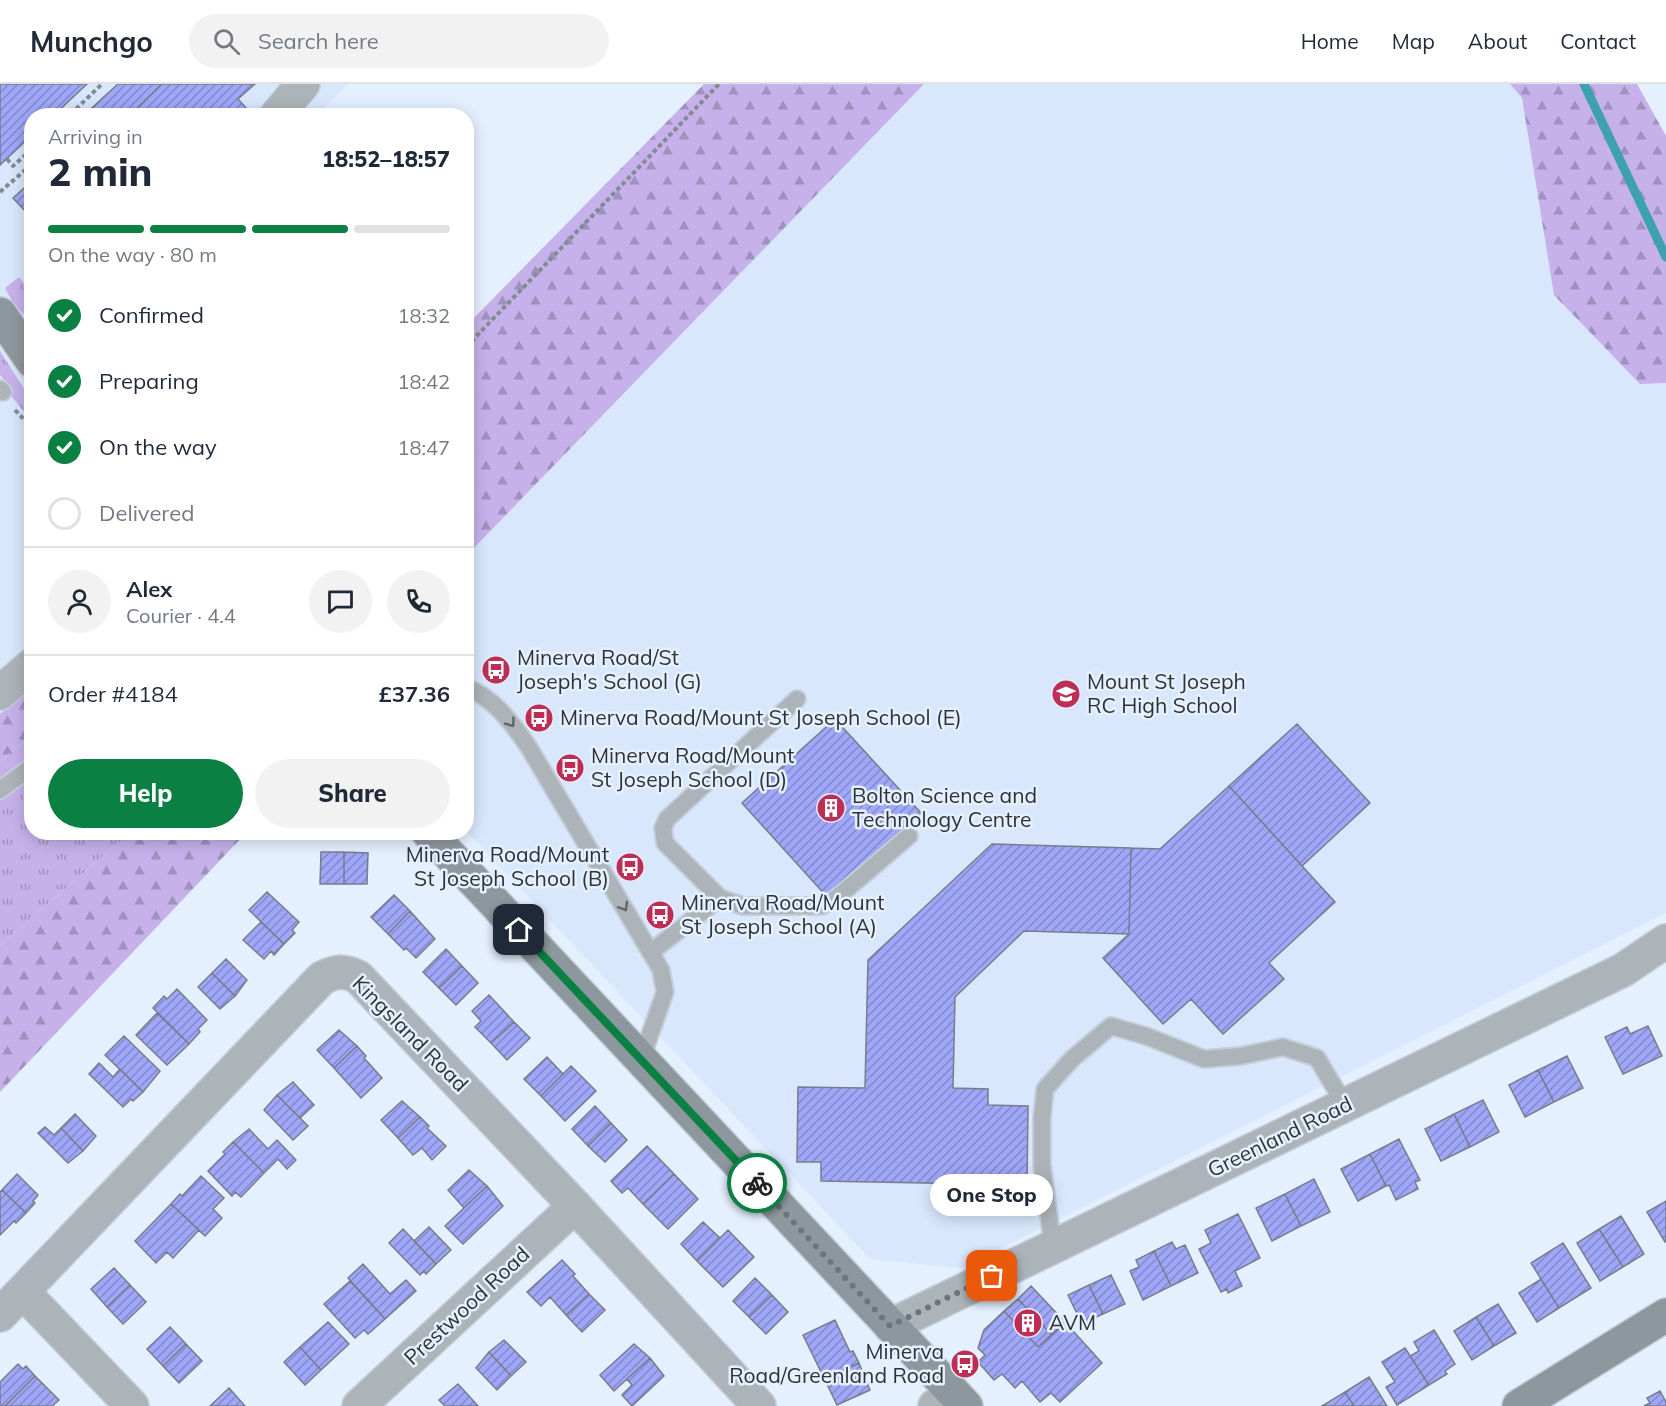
<!DOCTYPE html>
<meta charset="utf-8">
<style>
:root{--surface:#fff;--page:#f2f2f3;--text:#1f2937;--muted:#747a83;--line:#e0e1e3;--accent:#0b8043}
body{margin:0;font-family:Mulish,sans-serif;background:var(--page);color:var(--text);height:100vh;display:flex;flex-direction:column;font-size:22px;white-space:nowrap}
*{box-sizing:border-box;margin:0}
p{font-size:20px;color:var(--muted)}
.icon{flex:none;width:33px;height:33px;fill:none;stroke:currentColor;stroke-width:2;stroke-linecap:round;stroke-linejoin:round}
.map{position:relative;flex:1;overflow:hidden}
.panel{position:absolute;left:24px;top:24px;width:450px;height:732px;display:flex;flex-direction:column;background:var(--surface);border-radius:24px;box-shadow:0 3px 15px #0003}
.panel>*{flex:none}
.pin{position:absolute;display:grid;place-items:center;width:51px;height:51px;color:#fff;margin:-26px;border-radius:12px;box-shadow:0 3px 9px #0006}
.courier{position:absolute;display:grid;place-items:center;width:60px;height:60px;margin:-30px;border:4px solid #0b8043;border-radius:50%;background:#fff;color:#222;box-shadow:0 2px 8px #0007}
.bubble{position:absolute;height:42px;border-radius:21px;background:var(--surface);box-shadow:0 3px 15px #0003;font-size:20px;font-weight:800;line-height:42px;text-align:center}
.summary em{font-style:normal;font-weight:800}
.summary div{display:flex;flex-direction:column-reverse}
.summary{display:flex;align-items:center;justify-content:space-between;height:102px;padding:0 24px}
h1{font-size:39px;font-weight:800;line-height:45px}
.bar{display:grid;grid-template-columns:repeat(4,1fr);gap:9px 6px;align-content:center;height:72px;padding:0 24px}
.bar i{height:8px;border-radius:4px;background:var(--line)}
.bar .active{background:var(--accent)}
.bar p{grid-column:span 4}
.line{display:flex;align-items:center;gap:15px;padding:0 24px;border-top:2px solid var(--line)}
.line div{flex:1}
.round{display:grid;place-items:center;flex:none;width:63px;height:63px;border-radius:32px;background:var(--page)}
ol{padding:0 24px;list-style:none}
li{display:flex;align-items:center;gap:18px;height:66px}
li p{margin-inline-start:auto}
li .icon{padding:6px;border-radius:50%;background:var(--accent);color:#fff;stroke-width:4}
li:last-child{color:var(--muted)}
li i{width:33px;height:33px;border:3px solid var(--line);border-radius:50%}
.button{display:flex;gap:12px;margin-top:auto;padding:12px 24px}
.button a{flex:1;height:69px;border-radius:36px;background:var(--accent);color:#fff;font-size:24px;font-weight:800;line-height:69px;text-align:center}
.button a+a{background:var(--page);color:var(--text)}
header{display:flex;align-items:center;gap:36px;box-sizing:border-box;height:84px;padding:0 30px;background:var(--surface);border-bottom:2px solid var(--line)}
header strong{font-size:28px}
nav{display:flex;gap:33px;margin-inline-start:auto;font-size:21px}
.search{width:420px;height:54px;background:var(--page);display:flex;align-items:center;gap:15px;box-sizing:border-box;padding:0 21px;border-radius:33px;color:var(--muted);font-size:22px}
.map>svg:first-child{display:block}
.built{fill:#d8e7fc}
.grass{fill:url(#grass-tufts)}
.forest{fill:url(#forest-firs)}
.lines{fill:none;stroke-linecap:round;stroke-linejoin:round}
.stream{stroke:#3da1b2;stroke-width:9}
.building{fill:url(#building-hatch);stroke:#797b8a;stroke-width:1.5}
.lane-casing{stroke:#c4ceda;stroke-width:20}
.street-casing{stroke:#c4ceda;stroke-width:36}
.secondary-casing{stroke:#c4ceda;stroke-width:36}
.path{stroke:#838b94;stroke-width:4;stroke-dasharray:4.5 3;stroke-linecap:butt}
.lane{stroke:#adb4b9;stroke-width:16}
.street{stroke:#adb4b9;stroke-width:33}
.secondary{stroke:#8d989e;stroke-width:33}
.oneway{stroke:#61666b}
.done{stroke:#6e747d;stroke-width:6;stroke-dasharray:0 10.8}
.route{stroke:#0b8043;stroke-width:8}
.labels{text-anchor:middle;stroke-width:5;stroke-linejoin:round;paint-order:stroke}
.poi-label{font-size:21px;fill:#2e3237;stroke:#e5f0fe;text-anchor:start}
.street-label{font-size:21px;fill:#2e3237;stroke:#e5f0fe}
</style>
<header>
<strong>Munchgo</strong>
<div class="search"><svg class="icon" aria-label="search" viewBox="0 0 24 24"><circle cx="10" cy="10" r="6"/><path d="M15 15l6 6"/></svg>Search here</div>
<nav><a>Home</a><a>Map</a><a>About</a><a>Contact</a></nav>
</header>
<div class="map">
<svg width="1666" height="1322" viewBox="0 0 1666 1322">
<defs>
<pattern id="grass-tufts" width="24" height="20" patternUnits="userSpaceOnUse" patternTransform="scale(1.5)"><rect width="24" height="20" fill="#c6b1ea"/><path d="M3 7l-1-3M5 7V3M7 7l1-3M15 17l-1-3M17 17v-4M19 17l1-3" fill="none" stroke="#a191be"/></pattern>
<pattern id="forest-firs" width="22" height="20" patternUnits="userSpaceOnUse" patternTransform="scale(1.5)"><rect width="22" height="20" fill="#c6b1ea"/><path d="M5 1l3.5 6h-7zM16 11l3.5 6h-7z" fill="#a191be"/></pattern>
<pattern id="building-hatch" width="6" height="6" patternUnits="userSpaceOnUse" patternTransform="scale(1.5)"><rect width="6" height="6" fill="#9fa7f9"/><path d="M-1 1l2-2M0 6l6-6M5 7l2-2" fill="none" stroke="#8289ca"/></pattern>
</defs>
<rect width="100%" height="100%" fill="#e5f0fe"/>
<path class="built" d="M0 0H348L317 31 32 32 31 603 0 630Z
M924 0H1510L1522 14 1554 211 1640 300 1666 299V829L962 1184 870 1175 467 748V471Z"/>
<path class="grass" d="M19 193 31 208V232H26L14 221 5 204Z
M0 267 31 316V336L11 312 13 306 0 291Z
M31 653 32 748 130 749 0 861V677Z"/>
<path class="forest" d="M704 0H924L467 471V241Z
M1510 0H1637L1666 52V299L1640 300 1554 211 1522 14Z
M31 603V653L0 677V630Z
M130 749H246L0 1008V861Z"/>
<g class="lines">
<path class="stream" d="M1584 0 1666 173"/>
</g>
<path class="building" d="M0 0H87L53 32H32V51L0 81Z
M118 0H162L129 32H83Z
M162 0H255L238 15 247 25 240 32H129Z
M32 97V134L13 114Z
M835 635 921 729 828 814 742 719Z
M1297 640 1370 719 1302 782 1229 702Z
M1229 702 1335 818 1269 879 1284 895 1223 950 1191 915 1163 940 1103 874 1129 850 1131 764 1160 765Z
M992 760 1131 764 1129 850 1024 847 955 913 953 1004 988 1005V1021L1028 1022 1027 1101 821 1097V1078H797L798 1003 865 1004 868 876Z
M321 768H344V800H320Z
M344 768 368 769 367 800H344Z
M267 808 299 838 292 846 295 849 284 860 249 826Z
M394 811 410 827 388 850 371 833Z
M410 827 435 855 416 874 406 864 404 866 388 850Z
M261 838 284 860 274 871 271 867 264 875 243 856Z
M446 865 462 882 439 904 423 888Z
M226 875 247 896 235 912 212 889Z
M462 882 478 899 456 921 439 904Z
M212 889 235 912 220 925 198 903Z
M177 905 207 936 198 945 200 948 189 960 153 924 164 912 167 915Z
M489 911 514 938 491 959 475 943 481 937 472 927Z
M157 929 189 960 167 981 136 951Z
M514 938 530 954 507 976 491 959Z
M1648 942 1662 972 1623 990 1605 953 1627 943 1630 950Z
M339 946 357 962 334 984 317 966Z
M124 952 160 987 143 1008 105 971Z
M357 962 366 972 364 974 382 994 361 1014 334 984Z
M1567 972 1583 1004 1554 1018 1538 986Z
M547 973 563 990 541 1012 524 995Z
M99 979 113 993 120 985 143 1008 133 1017 131 1015 123 1023 89 990Z
M571 982 596 1007 565 1037 541 1012Z
M1538 986 1554 1018 1525 1033 1509 1001Z
M293 998 314 1021 300 1034 277 1011Z
M277 1011 308 1042 293 1056 264 1026Z
M1483 1016 1499 1048 1470 1063 1454 1030Z
M402 1017 420 1033 398 1054 381 1036Z
M595 1022 611 1039 588 1062 572 1045Z
M75 1030 96 1052 83 1067 61 1044Z
M1454 1030 1470 1063 1441 1077 1425 1045Z
M420 1033 429 1042 427 1044 446 1062 432 1076 422 1064 413 1071 398 1054Z
M611 1039 627 1056 605 1078 588 1062Z
M45 1043 54 1051 61 1044 83 1067 68 1079 38 1049Z
M249 1045 268 1065 277 1056 296 1076 287 1085 278 1075 264 1089 233 1058Z
M1399 1055 1420 1096 1415 1098 1418 1105 1396 1116 1389 1101 1386 1102 1370 1070Z
M233 1058 264 1089 241 1113 235 1108 232 1112 208 1087 225 1070 223 1068Z
M647 1062 674 1090 643 1120 628 1104 622 1109 611 1097Z
M1370 1070 1386 1102 1358 1117 1341 1085Z
M469 1086 487 1102 464 1124 448 1106Z
M17 1090 38 1111 33 1117 35 1119 26 1129 2 1106Z
M674 1090 698 1115 668 1145 643 1120Z
M201 1092 224 1114 213 1125 222 1134 205 1152 171 1120 180 1110 182 1112Z
M1314 1095 1330 1128 1301 1142 1285 1110Z
M487 1102 503 1122 463 1160 445 1142Z
M2 1106 26 1129 16 1139 14 1137 0 1151V1108Z
M1285 1110 1301 1142 1272 1157 1256 1124Z
M1666 1117V1157L1665 1158 1647 1128Z
M171 1120 199 1146 173 1174 167 1168 156 1179 135 1157Z
M1238 1130 1260 1174 1235 1187 1242 1202 1228 1209 1227 1205 1221 1208 1199 1165 1211 1159 1205 1146Z
M1621 1132 1644 1170 1623 1183 1599 1145Z
M703 1138 720 1154 697 1177 681 1160Z
M429 1143 451 1166 436 1180 414 1157Z
M403 1145 436 1180 426 1190 424 1187 420 1191 389 1159Z
M1599 1145 1623 1183 1600 1197 1577 1159Z
M728 1146 754 1173 723 1203 697 1177Z
M1172 1158 1176 1165 1185 1161 1198 1189 1171 1202 1154 1167Z
M1563 1159 1591 1204 1559 1224 1531 1179Z
M1154 1167 1171 1202 1143 1216 1130 1187 1139 1183 1136 1176Z
M562 1176 575 1190 573 1192 589 1210 566 1231 550 1213 541 1222 527 1208Z
M363 1180 390 1210 406 1196 416 1207 385 1235 348 1194Z
M114 1184 130 1201 107 1223 91 1205Z
M1111 1191 1125 1220 1103 1230 1089 1201Z
M755 1194 772 1211 749 1233 733 1217Z
M1541 1195 1559 1224 1537 1238 1519 1209Z
M350 1197 385 1235 368 1250 364 1246 355 1254 324 1220Z
M130 1201 146 1218 123 1240 107 1223Z
M1089 1201 1103 1230 1082 1240 1068 1211Z
M1031 1202 1065 1238 1052 1251 1018 1215Z
M589 1210 605 1226 582 1248 566 1231Z
M772 1211 788 1228 766 1250 749 1233Z
M1018 1215 1052 1251 1038 1263 1004 1227Z
M1498 1220 1516 1249 1494 1262 1476 1233Z
M1004 1227 1038 1263 1065 1238 1102 1279 1060 1318 1051 1309 1040 1318 1022 1297 1015 1304 1002 1290 994 1296 978 1278 985 1271 978 1264 984 1246Z
M1476 1233 1494 1262 1472 1276 1454 1247Z
M835 1236 850 1268 853 1267 859 1279 825 1296 803 1251Z
M328 1238 349 1260 321 1286 300 1263Z
M170 1243 186 1260 163 1282 147 1265Z
M1434 1246 1455 1280 1445 1287 1447 1290 1429 1301 1410 1272 1419 1267 1414 1258Z
M504 1256 526 1278 511 1292 489 1268Z
M186 1260 202 1277 179 1299 163 1282Z
M634 1260 650 1274 614 1307 600 1291Z
M300 1263 321 1286 305 1301 284 1278Z
M1405 1264 1429 1301 1397 1321 1386 1303 1395 1298 1382 1278Z
M489 1268 511 1292 497 1306 476 1284Z
M650 1274 664 1292 632 1322 622 1311 632 1301 627 1295Z
M859 1279 870 1306 837 1321 825 1296Z
M18 1280 23 1285 26 1282 35 1292 5 1322H0V1298Z
M35 1292 59 1316 52 1322H5Z
M1369 1293 1387 1322H1354L1345 1308Z
M458 1300 478 1322H445L439 1316Z
M229 1304 245 1322H210Z
M1660 1307 1666 1318V1322H1644L1650 1319 1647 1314Z
M1345 1308 1354 1322H1322Z"/>
<g class="lines">
<g class="lane-casing">
<path id="lane" d="M0 305 3 308
M466 603C495 615 511 638 528 662L661 886 665 908 641 976
M797 615 667 735 663 744 665 759 720 814 743 822H821L831 818 840 811 909 752
M0 706 32 682
M651 868 720 814
M1053 1163 1042 1081V1034L1045 1005 1072 975 1111 942 1146 952 1204 975 1241 972 1283 963 1317 974 1345 1021"/>
</g>
<g class="street-casing">
<path id="street" d="M276 32 303 0
M0 609 32 581
M23 1208 132 1322
M0 1231 322 894C336 887 344 886 358 893L575 1122 759 1322
M890 1242 1623 886 1666 857
M359 1322 575 1122
M935 1322 954 1310"/>
</g>
<g class="secondary-casing">
<path id="secondary" d="M0 230 32 277
M428 748 966 1322
M1519 1322 1666 1231"/>
</g>
<path class="path" d="M74 32 75 26 102 0
M7 75 13 82 32 65
M0 108 32 80
M466 263 719 0
M15 326 32 344"/>
<use href="#lane" class="lane"/>
<use href="#street" class="street"/>
<use href="#secondary" class="secondary"/>
</g>
<defs><path id="oneway-chevron" d="M-2-3.5L2.5 0L-2 3.5" fill="none" stroke-width="1.6" stroke-linecap="round" stroke-linejoin="round" transform="scale(1.5)"/></defs>
<g class="oneway">
<use href="#oneway-chevron" transform="translate(511 639) rotate(54)"/>
<use href="#oneway-chevron" transform="translate(624 823) rotate(59)"/>
</g>
<g class="lines">
<path class="done" d="M757 1099 890 1242 992 1192"/>
<path class="route" d="M519 846 757 1099"/>
</g>
<defs>
<g id="bus-disc" transform="scale(1.5)"><circle r="9.5" fill="#bd2d54" stroke="#e5f0fe"/><path d="M-5-6H5V4H4V6H2V4H-2V6H-4V4H-5ZM-3.5-4V0h7V-4ZM-3.5 1.2v1.5H-2V1.2ZM2 1.2v1.5H3.5V1.2Z" fill="#fff"/></g>
<g id="school-disc" transform="scale(1.5)"><circle r="9.5" fill="#bd2d54" stroke="#e5f0fe"/><path d="M0-5L7-2L0 1L-7-2ZM-4 1L0 2.5L4 1V4Q0 6-4 4Z" fill="#fff"/></g>
<g id="building-disc" transform="scale(1.5)"><circle r="9.5" fill="#bd2d54" stroke="#e5f0fe"/><path d="M-4-6H4V6H1V3H-1V6H-4ZM-2.5-4.3h1.7v1.8h-1.7ZM.8-4.3h1.7v1.8H.8ZM-2.5-1h1.7V.8h-1.7ZM.8-1h1.7V.8H.8Z" fill="#fff"/></g>
</defs>
<g fill-rule="evenodd">
<use href="#bus-disc" x="496" y="586"/>
<use href="#school-disc" x="1066" y="610"/>
<use href="#bus-disc" x="539" y="634"/>
<use href="#bus-disc" x="570" y="684"/>
<use href="#building-disc" x="831" y="724"/>
<use href="#bus-disc" x="630" y="783"/>
<use href="#bus-disc" x="660" y="831"/>
<use href="#building-disc" x="1028" y="1239"/>
<use href="#bus-disc" x="965" y="1280"/>
</g>
<g class="labels">
<g class="poi-label">
<text x="517" y="581">Minerva Road/St<tspan x="517" dy="24">Joseph's School (G)</tspan></text>
<text x="1087" y="605">Mount St Joseph<tspan x="1087" dy="24">RC High School</tspan></text>
<text x="560" y="641">Minerva Road/Mount St Joseph School (E)</text>
<text x="591" y="679">Minerva Road/Mount<tspan x="591" dy="24">St Joseph School (D)</tspan></text>
<text x="852" y="719">Bolton Science and<tspan x="852" dy="24">Technology Centre</tspan></text>
<text x="609" y="778" text-anchor="end">Minerva Road/Mount<tspan x="609" dy="24">St Joseph School (B)</tspan></text>
<text x="681" y="826">Minerva Road/Mount<tspan x="681" dy="24">St Joseph School (A)</tspan></text>
<text x="1049" y="1246">AVM</text>
<text x="944" y="1275" text-anchor="end">Minerva<tspan x="944" dy="24">Road/Greenland Road</tspan></text>
</g>
<g class="street-label">
<text transform="translate(410 950) rotate(45)" y="7">Kingsland Road</text>
<text transform="translate(1280 1053) rotate(-26)" y="7">Greenland Road</text>
<text transform="translate(467 1222) rotate(-43)" y="7">Prestwood Road</text>
</g>
</g>
</svg>
<div class="pin" style="left:992px;top:1192px;background:#ea580c"><svg class="icon" aria-label="bag" viewBox="0 0 24 24"><path d="M5 8h14l-1 12H6zM9 8a3 3 0 0 1 6 0"/></svg></div>
<div class="pin" style="left:519px;top:846px;background:#1f2937"><svg class="icon" aria-label="home" viewBox="0 0 24 24"><path d="M3 11l9-7 9 7M6 9v11h12V9"/></svg></div>
<div class="courier" style="left:757px;top:1099px"><svg class="icon" aria-label="bike" viewBox="0 0 24 24"><circle cx="6" cy="16" r="4"/><circle cx="18" cy="16" r="4"/><path d="M6 16l4-8h5l3 8M10 8l3 8H6M13 5h3"/></svg></div>
<div class="bubble" style="left:930px;top:1090px;width:123px">One Stop</div>
<section class="panel">
<div class="summary"><div><h1>2 min</h1><p>Arriving in</p></div><em>18:52–18:57</em></div>
<div class="bar"><i class="active"></i><i class="active"></i><i class="active"></i><i></i><p>On the way · 80 m</p></div>
<ol>
<li><svg class="icon" aria-label="check" viewBox="0 0 24 24"><path d="M5 12l5 5 9-10"/></svg>Confirmed<p>18:32</p></li>
<li><svg class="icon" aria-label="check" viewBox="0 0 24 24"><path d="M5 12l5 5 9-10"/></svg>Preparing<p>18:42</p></li>
<li><svg class="icon" aria-label="check" viewBox="0 0 24 24"><path d="M5 12l5 5 9-10"/></svg>On the way<p>18:47</p></li>
<li><i></i>Delivered</li>
</ol>
<div class="line" style="height:108px"><a class="round"><svg class="icon" aria-label="person" viewBox="0 0 24 24"><circle cx="12" cy="8" r="4"/><path d="M4 21q1-7 8-7t8 7"/></svg></a><div><b>Alex</b><p>Courier · 4.4</p></div><a class="round"><svg class="icon" aria-label="chat" viewBox="0 0 24 24"><path d="M4 5h16v11H9l-5 4z"/></svg></a><a class="round"><svg class="icon" aria-label="phone" viewBox="0 0 24 24"><path d="M5 4h4l2 5-3 2q2 4 5 5l2-3 5 2v4C11 20 4 13 5 4z"/></svg></a></div>
<div class="line" style="height:78px"><div>Order #4184</div><b>£37.36</b></div>
<div class="button"><a>Help</a><a>Share</a></div>
</section>
</div>
